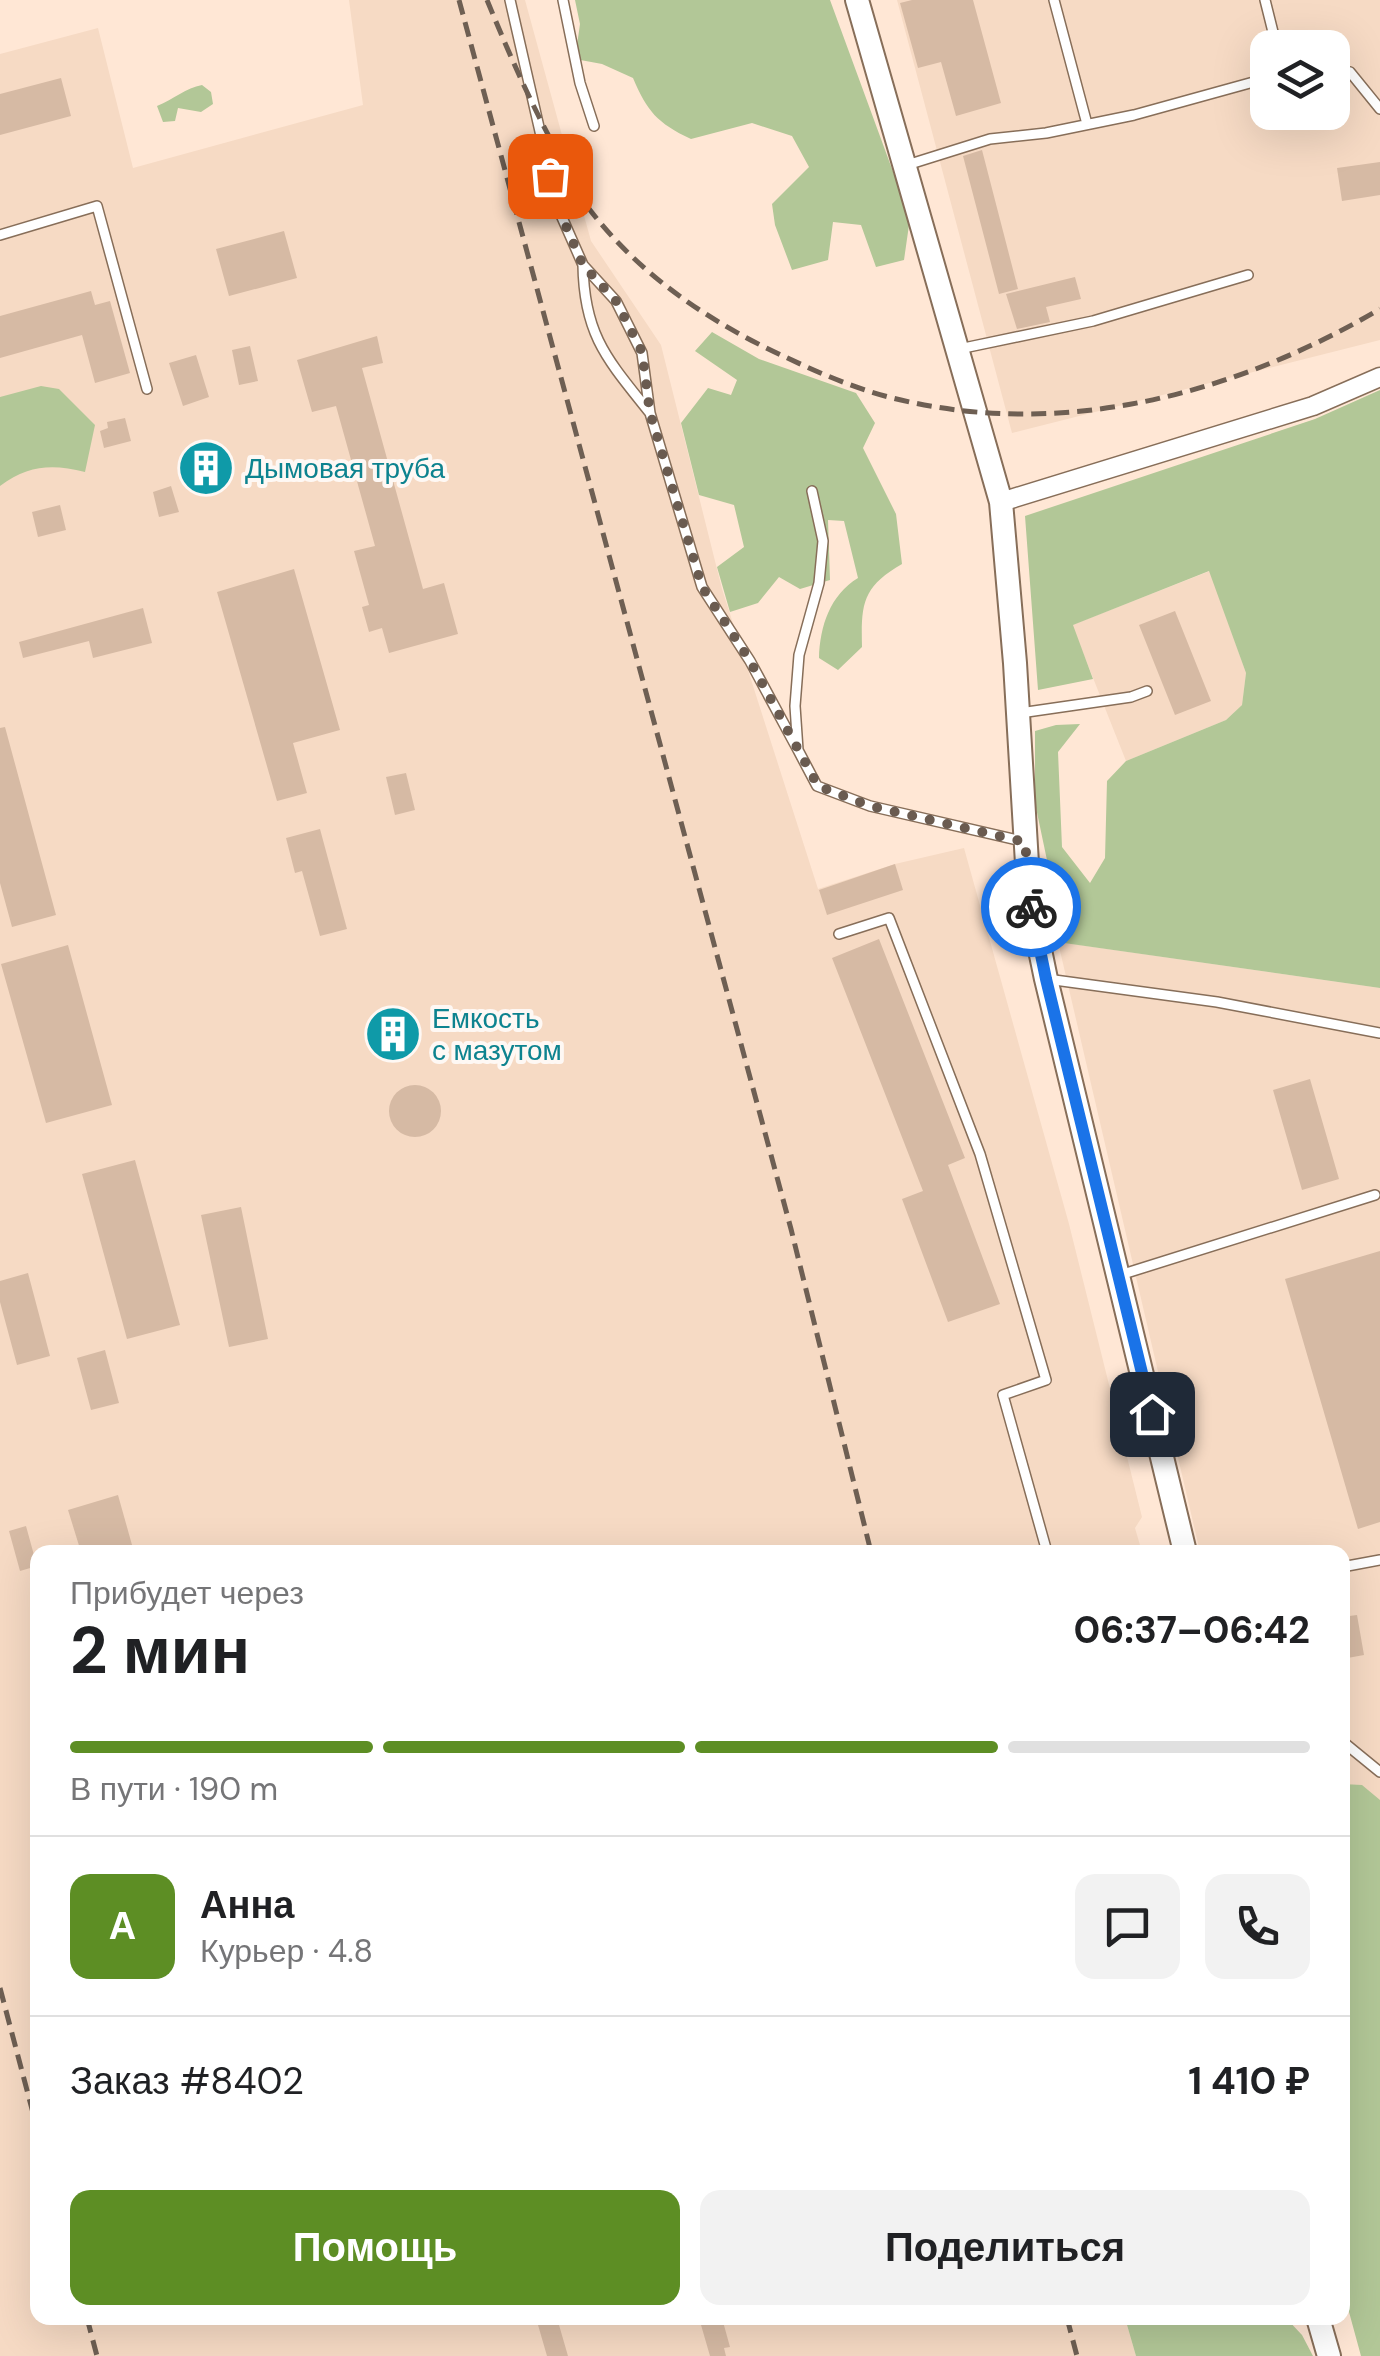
<!DOCTYPE html>
<html lang="ru">
<meta charset="utf-8">
<style>
:root{--surface:#fff;--page:#f2f2f2;--text:#202124;--muted:#757577;--line:#e0e0e0;--accent:#5d8e24}
body{margin:0;font-family:"DM Sans",sans-serif;background:var(--page);color:var(--text);height:100vh;display:flex;flex-direction:column;font-size:38px;white-space:nowrap}
*{box-sizing:border-box;margin:0}
p{font-size:32px;color:var(--muted)}
.icon{flex:none;width:55px;height:55px;fill:none;stroke:currentColor;stroke-width:2;stroke-linecap:round;stroke-linejoin:round}
.map{position:relative;flex:1;overflow:hidden}
.panel{position:absolute;left:30px;top:1545px;width:1320px;height:780px;display:flex;flex-direction:column;background:var(--surface);border-radius:20px;box-shadow:0 10px 40px #0002}
.panel>*{flex:none}
.buttons{position:absolute;left:1250px;top:30px;display:grid;gap:20px}
.buttons a{display:grid;place-items:center;width:100px;height:100px;border-radius:20px;background:var(--surface);box-shadow:0 10px 40px #0002;font-size:50px}
.pin{position:absolute;display:grid;place-items:center;width:85px;height:85px;color:#fff;margin:-42px;border-radius:20px;box-shadow:0 5px 15px #0006}
.courier{position:absolute;display:grid;place-items:center;width:100px;height:100px;margin:-50px;border:8px solid #1a73e8;border-radius:50%;background:#fff;color:#222;box-shadow:0 2px 12px #0007}
.summary em{font-style:normal;font-weight:700}
.summary div{display:flex;flex-direction:column-reverse}
.summary{display:flex;align-items:center;justify-content:space-between;height:170px;padding:0 40px}
h1{font-size:65px;font-weight:700;line-height:75px}
.bar{display:grid;grid-template-columns:repeat(4,1fr);gap:15px 10px;align-content:center;height:120px;padding:0 40px}
.bar i{height:12px;border-radius:8px;background:var(--line)}
.bar .on{background:var(--accent)}
.bar p{grid-column:span 4}
.line{display:flex;align-items:center;gap:25px;padding:0 40px;border-top:2px solid var(--line)}
.line div{flex:1}
.round{display:grid;place-items:center;flex:none;width:105px;height:105px;border-radius:20px;background:var(--page)}
.button{display:flex;gap:20px;margin-top:auto;padding:20px 40px}
.button a{flex:1;height:115px;border-radius:20px;background:var(--accent);color:#fff;font-size:40px;font-weight:700;line-height:115px;text-align:center}
.button a+a{background:var(--page);color:var(--text)}
.map>svg:first-child{display:block}
.built{fill:#f6dac4;fill-rule:evenodd}
.green{fill:#b2c797}
.building{fill:#d6baa4}
.lines{fill:none;stroke-linecap:round;stroke-linejoin:round}
.lane-casing{stroke:#876e59;stroke-width:12}
.street-casing{stroke:#876e59;stroke-width:21}
.secondary-casing{stroke:#876e59;stroke-width:26}
.lane{stroke:#fff;stroke-width:9}
.street{stroke:#fff;stroke-width:18}
.secondary{stroke:#fff;stroke-width:22}
.rail{stroke:#6e5f53;stroke-width:5;stroke-dasharray:15 8;stroke-linecap:butt}
.done{stroke:#6a5b50;stroke-width:10;stroke-dasharray:0 18}
.route{stroke:#1a73e8;stroke-width:12}
.labels{text-anchor:middle;stroke-width:8;stroke-linejoin:round;paint-order:stroke}
.culture-label{font-size:28px;fill:#0d838f;stroke:#fef8f4;text-anchor:start}
</style>
<div class="map">
<svg width="1380" height="2356" viewBox="0 0 1380 2356">
<rect width="100%" height="100%" fill="#ffe7d5"/>
<path class="built" d="M349 0H525L591 241 661 345 722 589 818 889 895 864 964 848 1069 1224 1142 1517 1135 1528 1142 1552H38V2318H1125L1136 2356H0V54L98 28 133 168 363 105Z
M897 0H1380V340L1012 433ZM1268 48H1332V112H1268Z
M1210 571 1246 673 1242 705 1226 720 1126 761 1072 625Z
M1058 942 1380 988V1854L1343 1833 1342 1552H1200Z"/>
<path class="green" d="M575 0H830L910 218 904 260 876 267 861 225 833 222 828 260 792 270 775 225 772 204 809 167 792 136 752 123 691 139C657 123 647 111 633 78L602 64 575 59 580 24Z
M202 85 211 92 213 104 201 112 178 108 175 121 163 122 157 106C174 99 186 88 202 85Z
M712 332 759 359 856 393 875 423 863 448 896 514 902 564C862 587 861 604 862 647L838 670 819 658C820 626 830 595 858 578L844 521 828 520 830 580 800 589 779 577 758 603 730 612 717 567 744 547 734 505 699 495 681 423 708 388 731 395 737 380 695 351Z
M41 386 59 389 95 425 85 472C52 464 29 465 0 486V397Z
M1380 390V988L1057 942 1056 903 1035 803V731L1056 725 1080 724 1058 752 1062 847 1090 883 1105 858 1107 781 1126 761 1226 720 1242 705 1246 673 1209 571 1073 625 1093 679 1038 690 1025 516 1315 419Z
M1342 1784 1362 1785 1380 1800V2356H1361L1343 2290Z
M1125 2318H1286L1302 2335 1313 2356H1136Z"/>
<path class="building" d="M912 0H973L1001 103 956 116 941 62 918 68 900 3Z
M61 78 71 116 0 135V94Z
M982 150 1018 289 999 294 963 156Z
M1380 162V195L1342 201 1337 168Z
M284 231 297 278 229 296 216 249Z
M1075 277 1081 299 1046 307 1050 322 1017 329 1006 294Z
M91 291 95 305 110 301 130 373 95 383 82 335 0 358V316Z
M377 336 383 363 362 368 423 589 444 583 458 634 389 653 382 628 369 632 362 607 369 605 354 551 375 546 336 406 312 412 297 360Z
M250 346 258 381 239 385 232 350Z
M196 355 209 397 183 406 169 363Z
M125 418 131 441 104 448 100 431 108 428 107 422Z
M209 453 218 459 230 458 218 479 204 484 191 477 190 467 199 455Z
M171 486 179 512 159 517 153 492Z
M60 505 66 530 38 537 32 512Z
M294 569 340 730 293 743 307 793 277 801 217 592Z
M143 608 152 643 93 658 89 641 23 658 19 642Z
M1175 611 1211 701 1175 715 1139 625Z
M5 727 56 915 12 927 0 883V728Z
M406 773 415 810 395 815 386 777Z
M320 829 347 929 320 936 302 871 295 873 286 838Z
M895 864 903 890 827 915 819 890Z
M879 939 965 1158 948 1165 1000 1304 948 1322 902 1199 923 1191 832 958Z
M68 945 112 1105 46 1123 1 964Z
M367 1033a26 26 0 1 1 52 0a26 26 0 1 1-52 0Z
M1310 1079 1339 1179 1302 1190 1273 1090Z
M389 1111a26 26 0 1 1 52 0a26 26 0 1 1-52 0Z
M135 1160 180 1325 127 1339 82 1174Z
M241 1207 268 1339 229 1347 201 1215Z
M1380 1251V1522L1358 1529 1285 1279Z
M28 1273 50 1356 17 1365 0 1302V1281Z
M105 1350 119 1403 91 1410 77 1358Z
M118 1495 134 1552H81L68 1510Z
M26 1526 37 1566 20 1571 9 1531Z
M1357 1615 1364 1655 1342 1659V1617Z
M536 2318H557L568 2356H547Z
M699 2318H722L730 2347 724 2348 726 2356H710Z"/>
<g class="lines">
<g class="lane-casing">
<path id="lane" d="M510 0 557 206 583 265
M563 0 580 83 594 126
M1054 0 1087 124
M1265 0 1277 48
M1332 68 1350 72 1380 109
M907 165 990 139 1046 133 1134 115 1268 78
M0 235 97 206 147 389
M959 349 1093 321 1248 275
M650 413C608 360 584 336 583 265L616 301 642 353 650 413 702 587 750 661 798 750
M812 491 823 541 819 583 799 655 795 706 798 750 817 786 870 806 1022 841
M1020 713 1131 697 1147 691
M839 934 889 918 980 1154 1046 1380 1003 1395 1047 1552
M1047 979 1217 1002 1380 1033
M1120 1275 1375 1195
M1342 1567 1380 1560
M1342 1741 1380 1772"/>
</g>
<g class="street-casing">
<path id="street" d="M1001 502 1313 406 1380 377"/>
</g>
<g class="secondary-casing">
<path id="secondary" d="M857 0 1001 502 1015 663 1029 897 1046 979 1185 1552
M1318 2318 1329 2356"/>
</g>
<use href="#lane" class="lane"/>
<use href="#street" class="street"/>
<use href="#secondary" class="secondary"/>
<path class="rail" d="M459 0 791 1229 871 1552
M487 0C510 56 534 111 564 164 572 179 580 196 590 210 640 275 708 321 781 355 819 373 860 391 901 400 1066 439 1237 393 1380 309
M0 1988 38 2132
M87 2318 97 2356
M1067 2318 1077 2356"/>
</g>
<g class="lines">
<path class="done" d="M550 176 557 206 583 265 616 301 642 352 650 413 702 587 750 661 818 786 870 806 1025 842 1031 907"/>
<path class="route" d="M1031 907 1046 979 1152 1414"/>
</g>
<defs>
<g id="building-disc" transform="scale(2.875)"><circle r="9.5" fill="#0f9aa8" stroke="#fef8f4"/><path d="M-4-6H4V6H1V3H-1V6H-4ZM-2.5-4.3h1.7v1.8h-1.7ZM.8-4.3h1.7v1.8H.8ZM-2.5-1h1.7V.8h-1.7ZM.8-1h1.7V.8H.8Z" fill="#fff"/></g>
</defs>
<g fill-rule="evenodd">
<use href="#building-disc" x="206" y="468"/>
<use href="#building-disc" x="393" y="1034"/>
</g>
<g class="labels">
<g class="culture-label">
<text x="245" y="478">Дымовая труба</text>
<text x="432" y="1028">Емкость<tspan x="432" dy="32">с мазутом</tspan></text>
</g>
</g>
</svg>
<div class="buttons">
<a><svg class="icon" aria-label="layers" viewBox="0 0 24 24"><path d="M12 4l9 5-9 5-9-5zM3 14l9 5 9-5"/></svg></a>
</div>
<div class="pin" style="left:550px;top:176px;background:#ea580c"><svg class="icon" aria-label="bag" viewBox="0 0 24 24"><path d="M5 8h14l-1 12H6zM9 8a3 3 0 0 1 6 0"/></svg></div>
<div class="pin" style="left:1152px;top:1414px;background:#1f2937"><svg class="icon" aria-label="home" viewBox="0 0 24 24"><path d="M3 11l9-7 9 7M6 9v11h12V9"/></svg></div>
<div class="courier" style="left:1031px;top:907px"><svg class="icon" aria-label="bike" viewBox="0 0 24 24"><circle cx="6" cy="16" r="4"/><circle cx="18" cy="16" r="4"/><path d="M6 16l4-8h5l3 8M10 8l3 8H6M13 5h3"/></svg></div>
<section class="panel">
<div class="summary"><div><h1>2 мин</h1><p>Прибудет через</p></div><em>06:37–06:42</em></div>
<div class="bar"><i class="on"></i><i class="on"></i><i class="on"></i><i></i><p>В пути · 190 m</p></div>
<div class="line" style="height:180px"><b class="round" style="background:var(--accent);color:#fff">А</b><div><b>Анна</b><p>Курьер · 4.8</p></div><a class="round"><svg class="icon" aria-label="chat" viewBox="0 0 24 24"><path d="M4 5h16v11H9l-5 4z"/></svg></a><a class="round"><svg class="icon" aria-label="phone" viewBox="0 0 24 24"><path d="M5 4h4l2 5-3 2q2 4 5 5l2-3 5 2v4C11 20 4 13 5 4z"/></svg></a></div>
<div class="line" style="height:130px"><div>Заказ #8402</div><b>1 410 ₽</b></div>
<div class="button"><a>Помощь</a><a>Поделиться</a></div>
</section>
</div>
